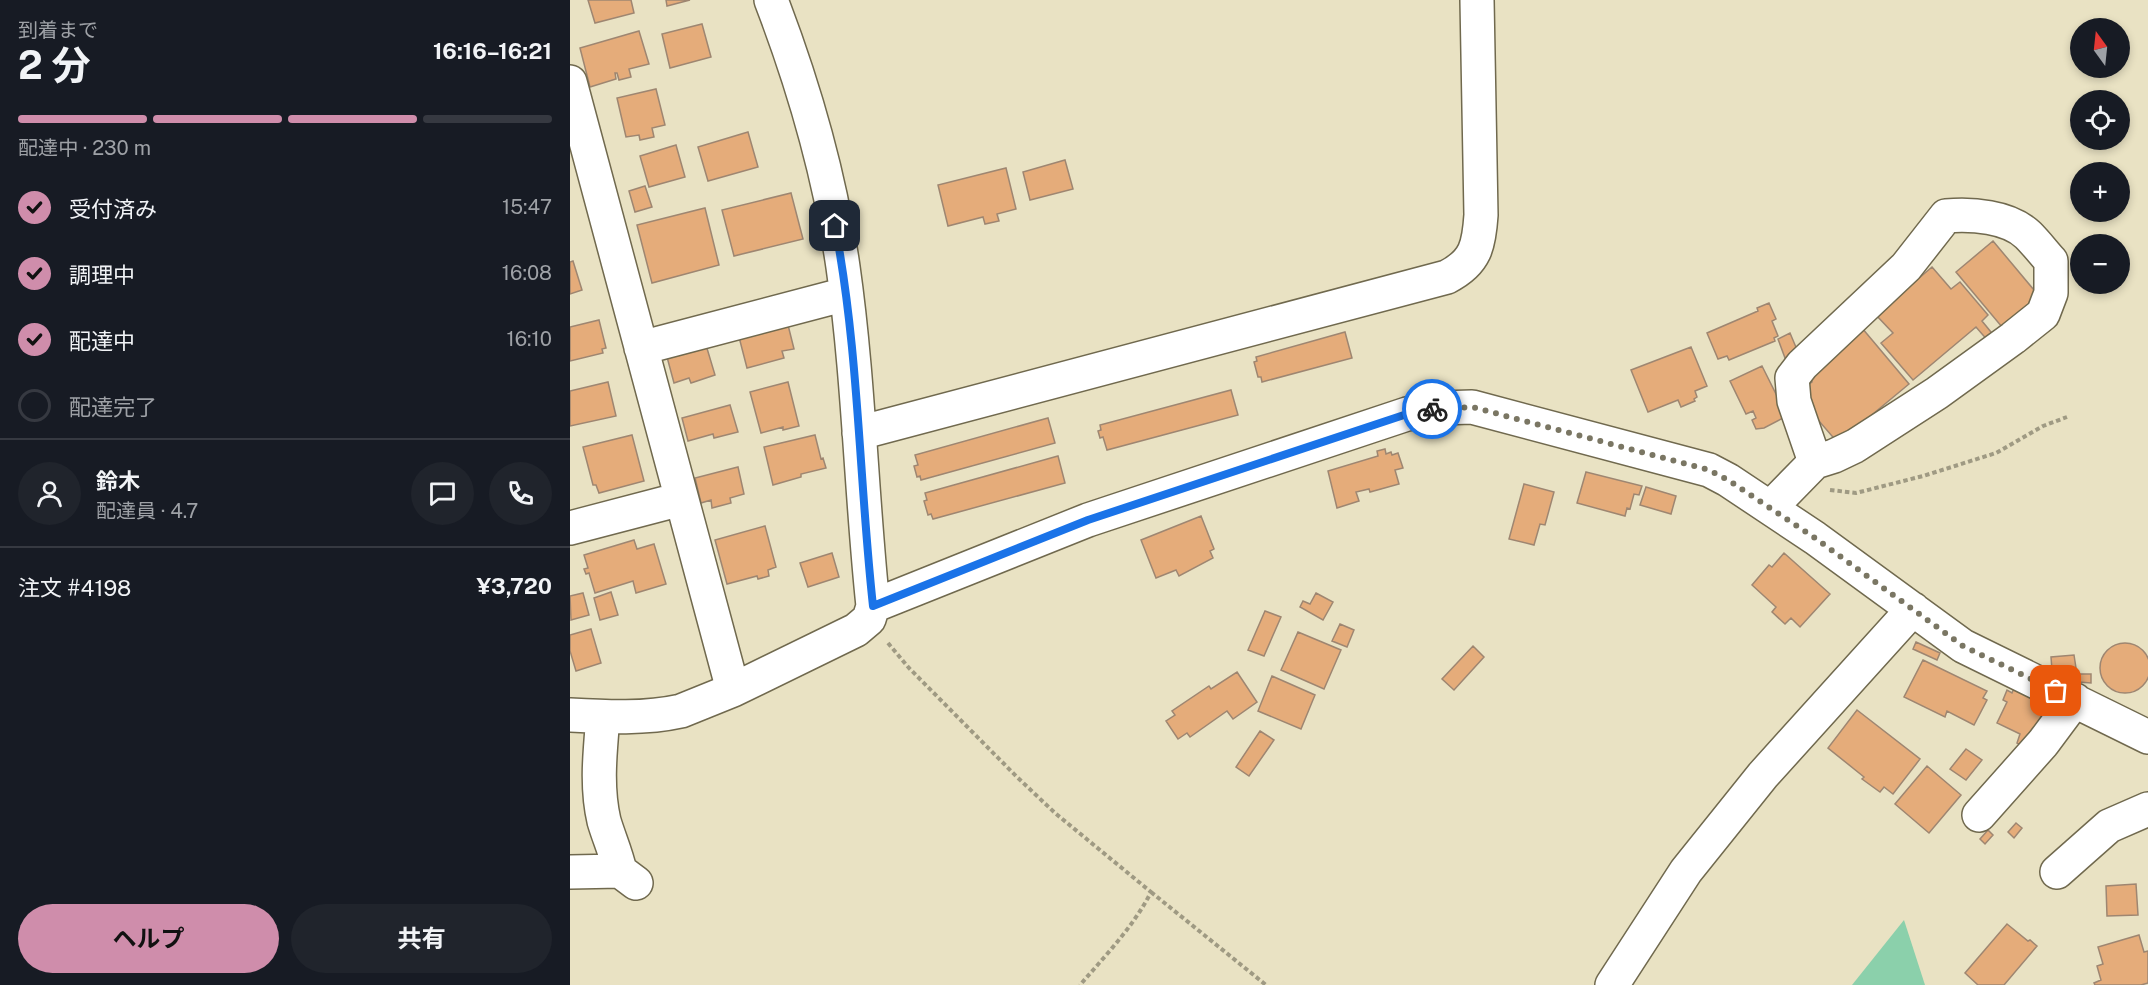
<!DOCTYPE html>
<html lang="ja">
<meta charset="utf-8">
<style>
:root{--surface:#171b24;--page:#20242c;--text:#f1f3f6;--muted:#9ea1a6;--line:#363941;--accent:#cf8dab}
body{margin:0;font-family:"Public Sans","Noto Sans JP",sans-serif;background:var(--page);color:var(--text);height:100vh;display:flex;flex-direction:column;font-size:22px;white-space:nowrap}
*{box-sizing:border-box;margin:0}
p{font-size:20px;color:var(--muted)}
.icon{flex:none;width:33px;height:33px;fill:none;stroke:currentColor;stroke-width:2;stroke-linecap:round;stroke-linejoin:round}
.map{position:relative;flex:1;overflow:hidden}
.sheet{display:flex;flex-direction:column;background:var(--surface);width:570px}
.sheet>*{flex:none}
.needle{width:39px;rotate:345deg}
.tools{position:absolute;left:1500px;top:18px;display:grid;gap:12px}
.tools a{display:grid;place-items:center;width:60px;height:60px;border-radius:50%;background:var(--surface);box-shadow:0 3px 9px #0003;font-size:30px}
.pin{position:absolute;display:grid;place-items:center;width:51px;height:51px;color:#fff;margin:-26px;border-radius:12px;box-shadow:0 3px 9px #0006}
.courier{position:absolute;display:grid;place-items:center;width:60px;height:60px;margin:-30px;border:4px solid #1a73e8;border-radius:50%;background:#fff;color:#222;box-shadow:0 2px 8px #0007}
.summary em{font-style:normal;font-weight:700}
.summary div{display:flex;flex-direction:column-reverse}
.summary{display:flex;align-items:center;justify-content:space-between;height:102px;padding:0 18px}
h1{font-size:39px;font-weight:700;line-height:45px}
.bar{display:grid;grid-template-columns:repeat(4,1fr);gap:9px 6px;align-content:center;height:72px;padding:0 18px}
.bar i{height:8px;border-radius:4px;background:var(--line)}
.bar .active{background:var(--accent)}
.bar p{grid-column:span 4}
.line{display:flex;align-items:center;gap:15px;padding:0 18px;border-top:2px solid var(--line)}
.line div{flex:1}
.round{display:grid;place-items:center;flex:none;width:63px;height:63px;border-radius:32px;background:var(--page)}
ol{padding:0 18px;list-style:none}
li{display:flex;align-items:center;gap:18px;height:66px}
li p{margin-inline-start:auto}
li .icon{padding:6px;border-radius:50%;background:var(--accent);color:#111;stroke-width:4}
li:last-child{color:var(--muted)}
li i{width:33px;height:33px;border:3px solid var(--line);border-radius:50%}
.action{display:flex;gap:12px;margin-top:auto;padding:12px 18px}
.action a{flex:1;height:69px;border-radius:36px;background:var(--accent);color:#111;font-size:24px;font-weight:700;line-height:69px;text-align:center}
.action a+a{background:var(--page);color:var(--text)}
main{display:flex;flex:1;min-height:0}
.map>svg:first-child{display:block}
.green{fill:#8bd0ab}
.building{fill:#e5ac7a;stroke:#9e8671;stroke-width:1.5}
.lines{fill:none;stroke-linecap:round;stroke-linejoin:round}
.minor-casing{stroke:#70694e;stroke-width:36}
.path{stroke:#9f9a83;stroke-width:4;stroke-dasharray:4.5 3;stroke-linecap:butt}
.minor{stroke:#fff;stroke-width:33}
.done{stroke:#7a7663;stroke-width:6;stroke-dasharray:0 10.8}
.route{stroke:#1a73e8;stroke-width:8}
</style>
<main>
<section class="sheet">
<div class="summary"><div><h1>2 分</h1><p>到着まで</p></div><em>16:16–16:21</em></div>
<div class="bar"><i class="active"></i><i class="active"></i><i class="active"></i><i></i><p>配達中 · 230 m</p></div>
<ol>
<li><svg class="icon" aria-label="check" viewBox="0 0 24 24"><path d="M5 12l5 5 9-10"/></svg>受付済み<p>15:47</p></li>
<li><svg class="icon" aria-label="check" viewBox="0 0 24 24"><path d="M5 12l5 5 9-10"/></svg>調理中<p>16:08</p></li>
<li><svg class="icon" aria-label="check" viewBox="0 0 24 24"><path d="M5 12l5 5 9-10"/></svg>配達中<p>16:10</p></li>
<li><i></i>配達完了</li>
</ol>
<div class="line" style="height:108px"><a class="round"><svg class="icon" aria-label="person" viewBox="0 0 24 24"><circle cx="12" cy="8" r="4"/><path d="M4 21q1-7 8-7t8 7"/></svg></a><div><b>鈴木</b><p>配達員 · 4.7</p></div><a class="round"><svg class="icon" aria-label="chat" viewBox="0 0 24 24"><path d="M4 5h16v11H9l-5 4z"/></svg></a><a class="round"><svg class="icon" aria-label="phone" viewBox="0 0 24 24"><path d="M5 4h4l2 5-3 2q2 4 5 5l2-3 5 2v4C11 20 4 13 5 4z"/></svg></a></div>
<div class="line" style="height:78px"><div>注文 #4198</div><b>¥3,720</b></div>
<div class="action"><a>ヘルプ</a><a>共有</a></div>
</section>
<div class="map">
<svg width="1578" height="985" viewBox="0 0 1578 985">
<rect width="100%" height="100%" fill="#e9e2c3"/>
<path class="green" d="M1334 920 1355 985H1282Z"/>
<path class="building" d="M18 0H61L64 13 25 23Z
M96 0H120L97 6Z
M132 24 141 57 100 68 92 34Z
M69 31 79 64 59 69 61 77 49 80 47 73H45L46 79 20 87 10 48Z
M86 89 95 125 82 128 84 137 70 140 69 135 56 137 47 98Z
M178 132 188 167 138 181 128 147Z
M106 145 115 177 79 187 70 156Z
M495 160 503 189 460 200 453 172Z
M436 168 446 209 427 214 429 221 415 224 413 217 378 226 368 185Z
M75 186 82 207 65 212 59 191Z
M221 193 233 239 164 256 152 210Z
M135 208 149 265 82 283 67 225Z
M1423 241 1469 296 1432 327 1386 272Z
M3 261 12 290 0 294V262Z
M1362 267 1381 289 1390 282 1418 315 1412 321 1425 337 1419 342 1406 327 1343 380 1311 343 1323 333 1306 315Z
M1199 303 1206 319 1202 321 1208 336 1204 338 1205 341 1159 360 1157 356 1148 359 1137 333 1188 311 1187 308Z
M29 320 36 348 32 349 33 353 0 361V327Z
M218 325 224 349 212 351 214 358 177 368 169 337Z
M1292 328 1339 384 1268 443 1236 406 1232 390 1242 382 1236 375Z
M775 332 782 358 692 382 691 377H688L684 362 687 361 686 357Z
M1220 333 1228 352 1215 358 1208 339Z
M136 345 145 375 121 383 119 378 104 383 97 357Z
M1121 347 1137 386 1125 391 1127 397 1124 399 1125 401 1111 407 1108 400 1078 412 1061 370Z
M1192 366 1217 416 1194 428 1186 429 1182 420 1186 418 1183 411 1176 414 1160 381Z
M38 382 46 416 0 426V391Z
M218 382 229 426 213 430V427L191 433 180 392Z
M661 390 668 415 537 450 533 437 530 438 528 431 531 430 530 425Z
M160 405 168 432 144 438 143 434 118 441 112 418Z
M478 418 485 443 351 480 350 476 347 477 344 466 348 465 345 455Z
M62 435 74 481 29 493 26 485H23L13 447Z
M245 435 251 459 253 458 256 468 231 474V477L203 485 194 447Z
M815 449 816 454 821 452 822 455 828 453 833 468 825 470 829 484 800 492 799 489 786 492 789 501 767 508 758 471 808 456 807 451Z
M488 456 495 483 363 519 361 514 358 515 354 501 357 500 355 493Z
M168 467 174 494 160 498 161 503 142 508 141 500 131 503 125 478Z
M1016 472 1072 486 1069 495 1064 494 1060 509 1057 508 1055 516 1007 503Z
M954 484 984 492 975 525 970 524 964 545 939 539Z
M1076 487 1106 496 1101 514 1070 505Z
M631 516 644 549 640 551 643 558 609 576 606 570 586 578 571 540Z
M195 526 206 567 198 570 199 576 188 579 187 576 157 584 145 540Z
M64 540 67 549 84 544 96 584 66 593 63 581 25 593 19 573 16 574 14 569 18 568 14 555Z
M262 553 269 577 238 587 230 563Z
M1214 553 1260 594 1230 627 1221 618 1215 624 1202 612 1206 607 1182 585 1199 565 1202 567Z
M41 592 48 615 30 620 24 598Z
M13 593 19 615 1 620 0 596Z
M746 593 763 602 753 620 730 607 733 601 740 604Z
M695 611 711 617 694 656 678 650Z
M770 624 784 630 777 647 762 641Z
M21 629 31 663 6 671 0 651V635Z
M728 632 771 650 754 689 711 670Z
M1346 642 1370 653 1367 660 1343 649Z
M1530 668a25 25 0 1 1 50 0a25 25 0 1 1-50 0Z
M903 646 914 657 884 690 872 679Z
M1504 655 1506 668 1482 670 1481 657Z
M1353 660 1417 691 1413 698 1417 700 1404 725 1377 711 1375 717 1334 697Z
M667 672 687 702 663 719 657 711 620 737 617 733 608 739 596 721 605 715 602 711 639 686 641 689Z
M1509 674H1521V683L1509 682Z
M702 676 745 695 731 729 688 711Z
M1444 688 1486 707 1455 746 1447 743 1450 734 1427 723 1437 702 1433 700 1437 690 1442 693Z
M1287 710 1350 759 1323 794 1314 787 1310 792 1292 779 1294 777 1258 748Z
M690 731 704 740 679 776 666 767Z
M1396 749 1412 760 1396 780 1380 769Z
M1357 766 1391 795 1359 833 1325 804Z
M1446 823 1452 828 1444 838 1438 832Z
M1418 830 1423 835 1415 844 1410 839Z
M1566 884 1568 915 1537 916 1536 886Z
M1437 924 1458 941 1460 940 1467 946 1434 985H1408L1395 973Z
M1569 935 1574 952 1578 951V983L1571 985H1525L1524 983 1531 980 1527 966 1533 964 1528 947Z"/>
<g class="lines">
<g class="minor-casing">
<path id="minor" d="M0 82 163 690
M71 348 276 294
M289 433 877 277C906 262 909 245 911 215L907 0
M1200 508 1245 462 1224 401 1222 378 1232 365 1336 267 1376 216C1402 214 1438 216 1458 235 1466 243 1473 252 1481 261V293L1473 314 1443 338 1367 393 1285 446 1264 456 1245 462
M0 528 111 499
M303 606 518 520 837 414 870 408 902 407 1139 470 1158 480 1245 538 1393 646 1578 737
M0 715C37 717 75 719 111 711L163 690 286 630 299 619 303 606C291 493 289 379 273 267 260 176 234 86 201 0
M33 717C30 752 26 787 34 821 39 838 46 853 50 871
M1409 815 1473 743 1505 700
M0 872 50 871 66 883
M1487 872 1539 826 1578 809
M1042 985 1116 871 1193 775 1343 609"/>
</g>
<path class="path" d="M1260 490 1286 493 1353 476 1426 453 1473 426 1497 417
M318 643 339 668 447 777 485 813 581 892C564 926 535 956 510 985
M581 892 696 985"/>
<use href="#minor" class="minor"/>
</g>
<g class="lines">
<path class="done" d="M862 409 902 407 1139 470 1158 480 1245 538 1393 646 1486 691"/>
<path class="route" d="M265 226C289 351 289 479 303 606L518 520 837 414 862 409"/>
</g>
</svg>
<div class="tools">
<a><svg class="needle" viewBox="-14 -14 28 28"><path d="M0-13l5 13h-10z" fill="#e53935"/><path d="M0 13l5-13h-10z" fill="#9ea1a6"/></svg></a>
<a><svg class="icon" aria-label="locate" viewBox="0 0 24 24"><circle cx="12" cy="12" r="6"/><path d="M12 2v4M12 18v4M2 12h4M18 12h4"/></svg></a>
<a>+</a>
<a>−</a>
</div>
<div class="pin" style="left:1486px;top:691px;background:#ea580c"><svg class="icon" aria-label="bag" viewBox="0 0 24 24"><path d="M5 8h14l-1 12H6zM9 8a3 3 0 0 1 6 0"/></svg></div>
<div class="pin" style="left:265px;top:226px;background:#1f2937"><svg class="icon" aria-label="home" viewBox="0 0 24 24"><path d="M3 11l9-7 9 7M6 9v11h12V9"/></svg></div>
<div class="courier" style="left:862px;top:409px"><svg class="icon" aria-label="bike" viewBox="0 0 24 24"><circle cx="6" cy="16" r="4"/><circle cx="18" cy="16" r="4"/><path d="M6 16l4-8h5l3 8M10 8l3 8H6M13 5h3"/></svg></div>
</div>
</main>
